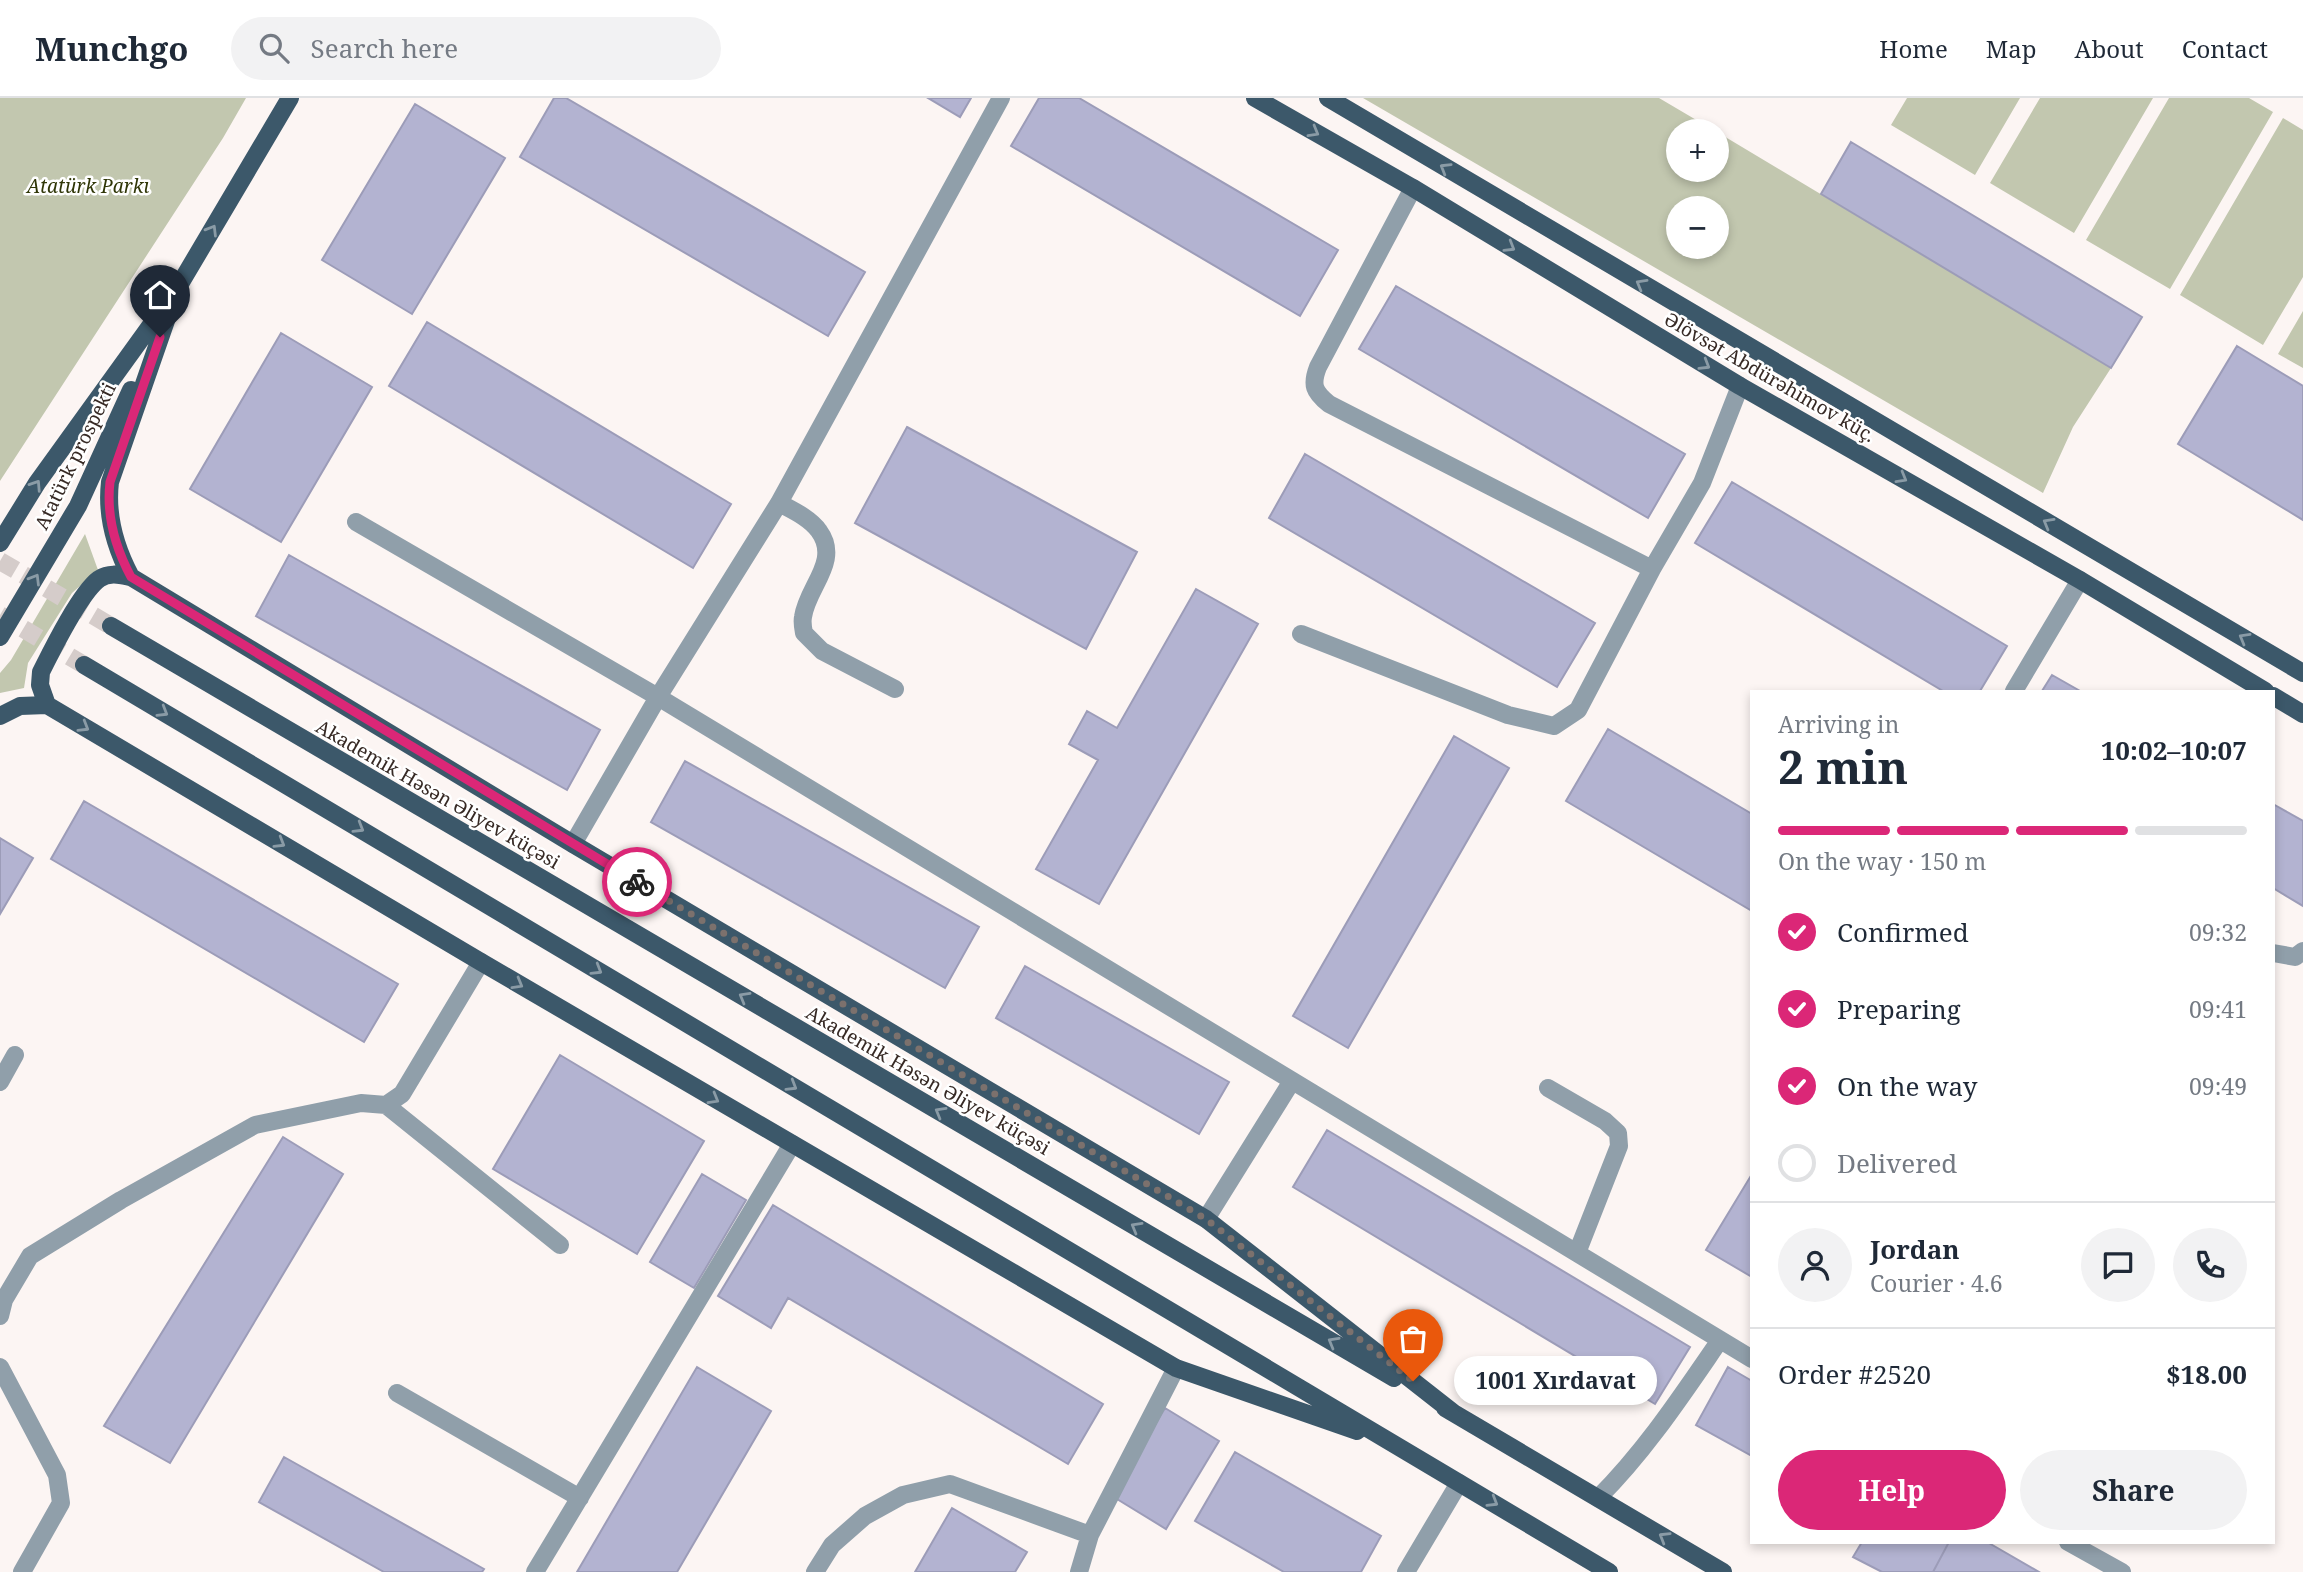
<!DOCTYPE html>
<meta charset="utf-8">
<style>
:root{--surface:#fff;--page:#f2f2f3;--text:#1f2937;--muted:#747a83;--line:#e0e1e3;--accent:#db2777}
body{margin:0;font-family:"Noto Serif",serif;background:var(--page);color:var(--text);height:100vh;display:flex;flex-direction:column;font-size:26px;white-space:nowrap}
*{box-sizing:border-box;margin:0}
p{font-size:23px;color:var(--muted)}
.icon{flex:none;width:38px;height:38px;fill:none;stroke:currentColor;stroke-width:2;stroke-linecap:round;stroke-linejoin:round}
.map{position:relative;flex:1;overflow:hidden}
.drawer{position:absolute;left:1750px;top:592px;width:525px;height:854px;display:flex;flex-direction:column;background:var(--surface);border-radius:0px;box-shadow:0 4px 10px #0003}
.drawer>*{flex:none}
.controls{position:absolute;left:1666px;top:21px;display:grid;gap:14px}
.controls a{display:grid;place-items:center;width:63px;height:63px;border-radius:50%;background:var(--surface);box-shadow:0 4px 10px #0003;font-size:35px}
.pin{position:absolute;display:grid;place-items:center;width:60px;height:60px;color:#fff;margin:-72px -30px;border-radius:50% 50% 50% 0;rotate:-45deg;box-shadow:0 0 7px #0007}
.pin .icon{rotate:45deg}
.courier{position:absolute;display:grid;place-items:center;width:70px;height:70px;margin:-35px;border:5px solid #db2777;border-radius:50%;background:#fff;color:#222;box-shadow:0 2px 9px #0007}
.bubble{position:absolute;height:49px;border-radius:24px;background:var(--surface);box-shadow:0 4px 10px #0003;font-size:23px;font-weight:700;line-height:49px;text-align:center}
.headline em{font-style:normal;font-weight:700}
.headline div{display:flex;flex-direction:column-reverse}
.headline{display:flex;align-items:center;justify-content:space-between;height:119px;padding:0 28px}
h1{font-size:46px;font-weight:700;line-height:52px}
.bar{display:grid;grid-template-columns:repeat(4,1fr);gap:10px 7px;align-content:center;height:84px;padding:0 28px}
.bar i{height:9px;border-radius:5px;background:var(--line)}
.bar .selected{background:var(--accent)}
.bar p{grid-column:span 4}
.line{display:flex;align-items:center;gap:18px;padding:0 28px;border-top:2px solid var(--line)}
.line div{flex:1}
.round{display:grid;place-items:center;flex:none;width:74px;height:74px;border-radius:37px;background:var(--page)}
ol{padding:0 28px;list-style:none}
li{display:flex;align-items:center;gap:21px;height:77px}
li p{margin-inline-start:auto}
li .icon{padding:7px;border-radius:50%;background:var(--accent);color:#fff;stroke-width:4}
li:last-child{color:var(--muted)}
li i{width:38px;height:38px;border:4px solid var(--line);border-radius:50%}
.primary-button{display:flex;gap:14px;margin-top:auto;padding:14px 28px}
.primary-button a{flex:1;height:80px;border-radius:42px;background:var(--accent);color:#fff;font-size:28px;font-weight:700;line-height:80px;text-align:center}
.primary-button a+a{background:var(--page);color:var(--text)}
header{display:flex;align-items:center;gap:42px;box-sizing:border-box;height:98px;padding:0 35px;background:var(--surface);border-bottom:2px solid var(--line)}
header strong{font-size:33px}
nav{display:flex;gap:38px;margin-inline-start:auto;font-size:24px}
.search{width:490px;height:63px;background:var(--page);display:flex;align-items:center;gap:18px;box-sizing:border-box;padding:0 24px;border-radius:38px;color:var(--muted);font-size:26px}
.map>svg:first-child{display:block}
.green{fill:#c2c7af;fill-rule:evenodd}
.building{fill:#b3b3d1;stroke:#9c9cb8;stroke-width:2}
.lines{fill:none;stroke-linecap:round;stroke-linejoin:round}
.major-tunnel{stroke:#d5ccca;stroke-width:18;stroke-dasharray:18 9;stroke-linecap:butt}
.minor{stroke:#909faa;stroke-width:18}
.major{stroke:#3c586a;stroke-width:18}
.oneway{stroke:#8a9ba6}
.done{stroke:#7c716d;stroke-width:7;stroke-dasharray:0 12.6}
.route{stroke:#db2777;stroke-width:9}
.labels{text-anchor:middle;stroke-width:5;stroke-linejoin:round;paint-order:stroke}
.park-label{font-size:19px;font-style:italic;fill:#2f3606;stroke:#fff}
.street-label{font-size:19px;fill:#372a25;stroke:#fff}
</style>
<header>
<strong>Munchgo</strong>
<div class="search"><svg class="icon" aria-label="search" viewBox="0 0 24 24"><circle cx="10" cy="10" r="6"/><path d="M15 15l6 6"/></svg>Search here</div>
<nav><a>Home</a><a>Map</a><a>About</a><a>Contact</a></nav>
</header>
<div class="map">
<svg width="2303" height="1474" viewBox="0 0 2303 1474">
<rect width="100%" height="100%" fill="#fcf5f3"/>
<path class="green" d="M0 0H246L223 40 0 383Z
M1363 0H1659L1715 33H1678V72H1717V34L2111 270 2073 329 2043 395ZM1678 110H1717V149H1678Z
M1907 0H2020L1975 77 1891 27Z
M2040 0H2153L2074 135 1990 85Z
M2169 0H2249L2273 14 2170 191 2086 142Z
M2283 20 2303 32V179L2263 247 2180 197Z
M2303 213V270L2278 256Z
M85 436 98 472 72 495 28 565 24 590 0 595V575L11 562Z"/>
<path class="building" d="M554 0H566L865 174 828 238 520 59Z
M928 0H971L960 19Z
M1039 0H1079L1338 152 1300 218 1011 48Z
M415 6 505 60 412 216 322 162Z
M1851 44 2142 219 2111 270 1821 96Z
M1396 188 1685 356 1648 420 1359 251Z
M427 224 731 406 693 470 389 288Z
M281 235 372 289 281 444 190 391Z
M2237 248 2303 288V422L2178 346Z
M907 329 1137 454 1086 551 855 425Z
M1305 356 1595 525 1557 589 1269 420Z
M1732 384 2007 548 1980 593H1943L1695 445Z
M289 457 600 632 567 692 256 518Z
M1196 491 1258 526 1099 806 1036 771 1098 662 1069 646 1087 613 1117 630Z
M2052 577 2080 593H2042Z
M1608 631 1752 716V813L1566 703Z
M1454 638 1509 670 1348 950 1293 918Z
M685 663 979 829 945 890 651 724Z
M84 703 398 886 364 944 51 761Z
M2273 706 2303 723V808L2273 790Z
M0 740 33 760 0 816Z
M1025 868 1229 984 1199 1036 996 920Z
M560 957 704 1043 637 1156 493 1071Z
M1327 1032 1690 1249 1655 1306 1293 1089Z
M283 1039 343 1076 170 1365 104 1328Z
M702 1076 746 1102 694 1190 650 1164Z
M1752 1076V1179L1706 1152Z
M773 1107 1103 1306 1068 1366 788 1200 771 1230 718 1198Z
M697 1269 771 1313 677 1474H577Z
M1728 1269 1752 1283V1358L1696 1327Z
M1165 1310 1219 1343 1166 1431 1112 1398Z
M1235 1354 1381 1438 1361 1474H1284L1195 1423Z
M284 1359 484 1471 482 1474H384L259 1404Z
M952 1410 1027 1454 1015 1474H915Z
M1862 1444H1949L1933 1474H1882L1853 1459Z
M1949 1444H1987L2039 1474H1933Z"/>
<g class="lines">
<path class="major-tunnel" d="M0 463 111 528
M0 517 84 567"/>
<path class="minor" d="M1413 90 1318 269C1311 287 1314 294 1329 306L1652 471
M779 405C792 412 810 420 819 433 841 463 807 489 803 519 802 524 803 530 804 535L822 553 895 591
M356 424 658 599 1752 1261
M1301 536 1508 617 1554 628 1578 612 1652 471 1702 385 1740 288
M2014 593 2080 482
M573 746 658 599 779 405 1001 0
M2273 855 2295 859 2303 853
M0 984 15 957
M1548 990 1605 1023 1618 1035 1619 1048 1577 1155
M386 1007 560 1147
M1206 1121 1292 983
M0 1218 4 1202 30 1158 121 1102 255 1027 361 1005 386 1007 402 996 481 864
M0 1269 57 1377 61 1405 22 1474
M397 1295 580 1400
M1598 1400C1646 1352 1682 1297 1720 1242
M2068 1444 2122 1474
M535 1474 792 1046
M815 1474 832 1447 865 1418 903 1397 950 1386 1090 1437
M1079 1474 1090 1437 1176 1270
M1406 1474 1459 1385"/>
<path class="major" d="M1255 0 1413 90 1740 288 2080 482 2265 593
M1328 0 2303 575
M177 191 110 384C106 418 115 449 131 479L573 746 1206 1121 1455 1316
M0 445 37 385 177 191 290 0
M111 528 1394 1280
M0 539 78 408 131 292
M84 567 1609 1474
M2273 598 2303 616
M47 607 40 587 41 574C52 552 80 495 99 481 110 474 120 477 131 479
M0 618 20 608 47 607 481 864 1176 1270 1357 1333
M1445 1310 1723 1474"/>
</g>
<defs><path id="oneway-chevron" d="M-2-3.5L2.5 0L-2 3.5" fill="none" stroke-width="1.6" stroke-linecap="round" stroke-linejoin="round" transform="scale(1.75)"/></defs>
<g class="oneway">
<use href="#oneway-chevron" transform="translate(1314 34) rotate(30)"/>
<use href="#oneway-chevron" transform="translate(1445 70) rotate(-149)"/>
<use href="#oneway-chevron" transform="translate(212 132) rotate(-59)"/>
<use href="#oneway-chevron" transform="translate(1510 149) rotate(31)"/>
<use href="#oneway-chevron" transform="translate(1641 186) rotate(-150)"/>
<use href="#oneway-chevron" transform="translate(1705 267) rotate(31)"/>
<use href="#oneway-chevron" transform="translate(1902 380) rotate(30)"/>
<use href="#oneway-chevron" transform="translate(36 387) rotate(-57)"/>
<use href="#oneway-chevron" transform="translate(2048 425) rotate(-150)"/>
<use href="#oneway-chevron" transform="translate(35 481) rotate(-59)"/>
<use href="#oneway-chevron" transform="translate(2244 540) rotate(-150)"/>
<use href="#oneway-chevron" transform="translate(163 614) rotate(31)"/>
<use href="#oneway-chevron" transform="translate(84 629) rotate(31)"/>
<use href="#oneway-chevron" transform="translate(359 730) rotate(31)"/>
<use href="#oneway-chevron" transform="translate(280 745) rotate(31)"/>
<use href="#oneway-chevron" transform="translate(597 872) rotate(31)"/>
<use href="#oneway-chevron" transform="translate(518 886) rotate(30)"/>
<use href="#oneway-chevron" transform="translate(744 899) rotate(-150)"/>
<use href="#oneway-chevron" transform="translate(792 988) rotate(31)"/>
<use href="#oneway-chevron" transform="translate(714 1001) rotate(30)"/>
<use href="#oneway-chevron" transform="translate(940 1014) rotate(-150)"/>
<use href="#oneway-chevron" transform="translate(1136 1129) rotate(-150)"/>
<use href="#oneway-chevron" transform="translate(1333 1244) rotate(-150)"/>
<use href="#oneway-chevron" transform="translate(1493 1404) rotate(31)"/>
<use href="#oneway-chevron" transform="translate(1664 1439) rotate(-149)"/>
</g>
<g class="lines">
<path class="done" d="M637 784 1206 1121 1413 1283"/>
<path class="route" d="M160 239 110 384C106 418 115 449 131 479L637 784"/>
</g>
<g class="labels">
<g class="park-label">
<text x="88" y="95">Atatürk Parkı</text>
</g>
<g class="street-label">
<text transform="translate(1770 279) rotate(30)" y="7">Əlövsət Abdürəhimov küç.</text>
<text transform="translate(75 358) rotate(-64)" y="7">Atatürk prospekti</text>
<text transform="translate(438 696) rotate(30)" y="7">Akademik Həsən Əliyev küçəsi</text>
<text transform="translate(928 982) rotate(30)" y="7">Akademik Həsən Əliyev küçəsi</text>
</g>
</g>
</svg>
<div class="controls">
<a>+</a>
<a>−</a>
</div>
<div class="pin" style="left:1413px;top:1283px;background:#ea580c"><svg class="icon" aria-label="bag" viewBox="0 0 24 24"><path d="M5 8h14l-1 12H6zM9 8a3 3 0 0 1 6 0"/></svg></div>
<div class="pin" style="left:160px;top:239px;background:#1f2937"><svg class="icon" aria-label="home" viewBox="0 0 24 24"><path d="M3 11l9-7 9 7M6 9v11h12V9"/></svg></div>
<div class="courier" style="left:637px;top:784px"><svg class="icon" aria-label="bike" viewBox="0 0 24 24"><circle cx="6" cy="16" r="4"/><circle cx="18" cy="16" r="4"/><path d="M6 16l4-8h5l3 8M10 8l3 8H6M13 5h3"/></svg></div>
<div class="bubble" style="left:1454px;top:1258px;width:203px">1001 Xırdavat</div>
<section class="drawer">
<div class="headline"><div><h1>2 min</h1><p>Arriving in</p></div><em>10:02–10:07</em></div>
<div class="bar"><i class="selected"></i><i class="selected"></i><i class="selected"></i><i></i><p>On the way · 150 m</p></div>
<ol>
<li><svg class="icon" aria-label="check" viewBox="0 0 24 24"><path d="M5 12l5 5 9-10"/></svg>Confirmed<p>09:32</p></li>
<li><svg class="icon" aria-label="check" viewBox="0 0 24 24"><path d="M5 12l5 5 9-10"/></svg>Preparing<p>09:41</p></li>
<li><svg class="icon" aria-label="check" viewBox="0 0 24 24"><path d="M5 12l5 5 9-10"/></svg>On the way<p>09:49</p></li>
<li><i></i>Delivered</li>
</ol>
<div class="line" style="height:126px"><a class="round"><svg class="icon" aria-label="person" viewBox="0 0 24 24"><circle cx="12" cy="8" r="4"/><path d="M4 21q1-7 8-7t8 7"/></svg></a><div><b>Jordan</b><p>Courier · 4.6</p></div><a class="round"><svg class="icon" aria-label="chat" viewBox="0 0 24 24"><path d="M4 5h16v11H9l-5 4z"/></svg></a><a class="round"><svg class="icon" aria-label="phone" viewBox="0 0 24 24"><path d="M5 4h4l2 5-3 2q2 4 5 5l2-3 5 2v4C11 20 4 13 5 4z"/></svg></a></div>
<div class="line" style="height:91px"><div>Order #2520</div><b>$18.00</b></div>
<div class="primary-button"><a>Help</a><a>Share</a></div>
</section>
</div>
